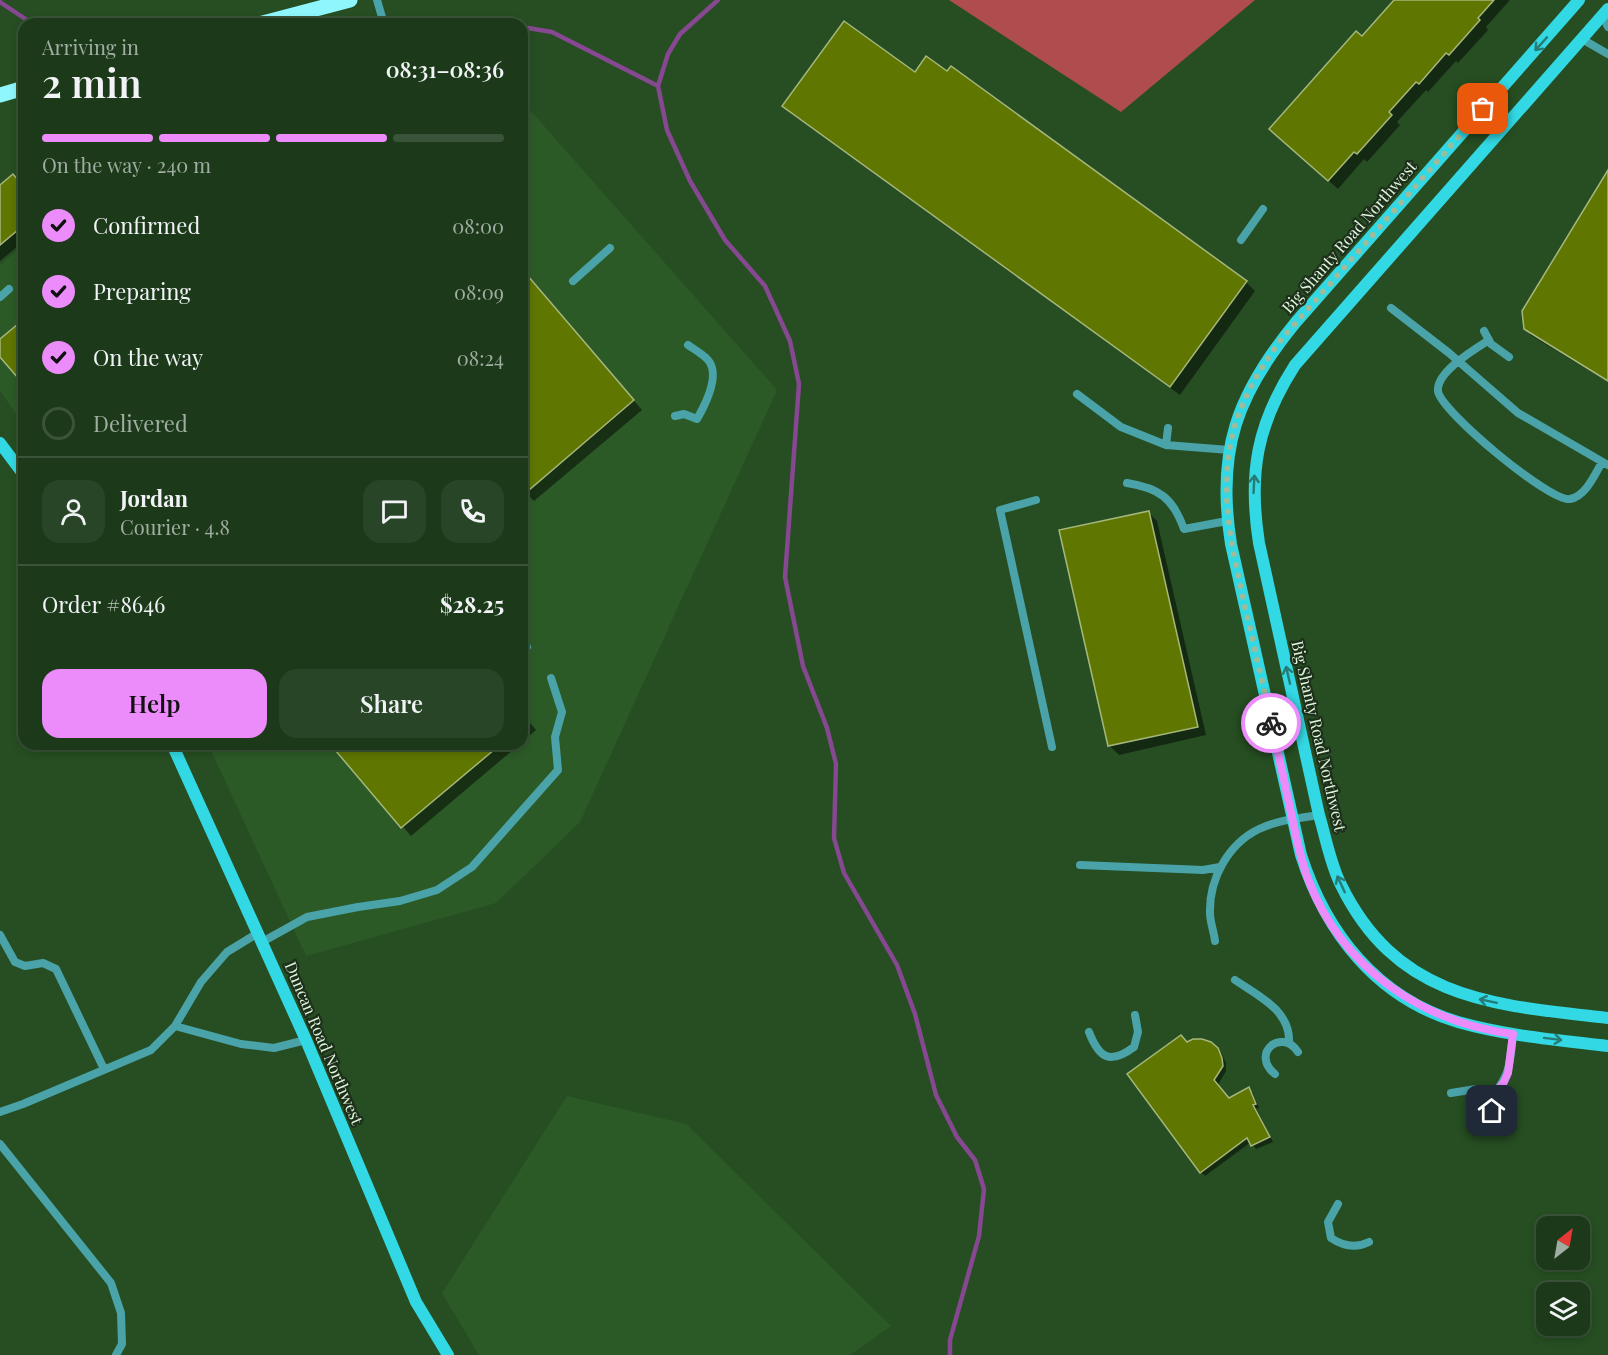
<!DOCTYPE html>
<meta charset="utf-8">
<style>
:root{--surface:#1c3a1a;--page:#294527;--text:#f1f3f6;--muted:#a0ada2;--line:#3a5439;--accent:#ec8cfb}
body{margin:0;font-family:"Playfair Display",serif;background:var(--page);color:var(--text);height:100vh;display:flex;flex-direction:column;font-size:22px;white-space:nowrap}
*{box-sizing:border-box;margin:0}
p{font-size:20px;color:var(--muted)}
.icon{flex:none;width:33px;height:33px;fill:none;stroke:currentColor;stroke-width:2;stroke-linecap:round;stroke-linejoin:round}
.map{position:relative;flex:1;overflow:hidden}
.details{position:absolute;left:18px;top:18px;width:510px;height:732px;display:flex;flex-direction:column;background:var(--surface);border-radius:18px;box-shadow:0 3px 9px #0003,0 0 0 2px var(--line)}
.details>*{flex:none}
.needle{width:39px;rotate:31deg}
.controls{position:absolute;left:1536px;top:1216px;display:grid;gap:12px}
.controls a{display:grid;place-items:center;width:54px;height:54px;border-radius:12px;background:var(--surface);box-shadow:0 3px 9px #0003,0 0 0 2px var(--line);font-size:30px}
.pin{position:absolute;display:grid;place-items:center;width:51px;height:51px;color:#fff;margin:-26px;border-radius:12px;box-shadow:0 3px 9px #0006}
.courier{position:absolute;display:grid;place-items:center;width:60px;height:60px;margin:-30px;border:4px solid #ec8cfb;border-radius:50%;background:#fff;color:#222;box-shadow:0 2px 8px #0007}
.head em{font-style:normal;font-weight:600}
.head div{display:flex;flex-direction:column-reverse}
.head{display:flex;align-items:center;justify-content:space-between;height:102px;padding:0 24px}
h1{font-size:39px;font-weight:600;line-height:45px}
.bar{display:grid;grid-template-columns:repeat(4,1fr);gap:9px 6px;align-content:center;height:72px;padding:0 24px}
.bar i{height:8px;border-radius:4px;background:var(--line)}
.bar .selected{background:var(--accent)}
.bar p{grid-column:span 4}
.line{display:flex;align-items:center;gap:15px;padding:0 24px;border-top:2px solid var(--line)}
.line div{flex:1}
.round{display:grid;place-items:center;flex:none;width:63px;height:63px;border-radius:18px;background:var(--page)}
ol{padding:0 24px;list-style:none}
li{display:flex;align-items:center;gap:18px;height:66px}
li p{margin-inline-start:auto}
li .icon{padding:6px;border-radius:50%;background:var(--accent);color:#111;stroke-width:4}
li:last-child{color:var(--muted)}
li i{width:33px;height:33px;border:3px solid var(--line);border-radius:50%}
.cta{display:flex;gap:12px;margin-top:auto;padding:12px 24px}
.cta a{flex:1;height:69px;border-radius:18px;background:var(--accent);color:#111;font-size:24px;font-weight:600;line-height:69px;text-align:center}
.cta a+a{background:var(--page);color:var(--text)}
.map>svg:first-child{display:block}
.built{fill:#2c5a27}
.forest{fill:#af4d4e}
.shadow{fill:#0007}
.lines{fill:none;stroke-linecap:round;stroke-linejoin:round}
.stream{stroke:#864890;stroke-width:4.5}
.building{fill:#5f7600;stroke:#a5b77b;stroke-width:1.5}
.lane{stroke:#4aa3a9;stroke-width:8}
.secondary{stroke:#32d8e3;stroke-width:12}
.primary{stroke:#8ff6fd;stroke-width:15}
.oneway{stroke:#267b75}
.done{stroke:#9ebb9b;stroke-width:6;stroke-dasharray:0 10.8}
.route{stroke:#ec8cfb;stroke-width:8}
.labels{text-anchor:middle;stroke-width:4.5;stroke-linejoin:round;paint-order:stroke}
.street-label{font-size:16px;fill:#dff6dc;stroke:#1d2f1b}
</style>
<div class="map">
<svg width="1608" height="1355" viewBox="0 0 1608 1355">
<rect width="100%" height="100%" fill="#264e22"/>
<path class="built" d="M522 101 777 390 580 822 496 903 306 956 208 744H522Z
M24 244V425L0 391V265Z
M567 1096 686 1124 891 1326 850 1355H479L442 1293Z"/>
<path class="forest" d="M949 0H1255L1121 112Z"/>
<path class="shadow" d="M1396 0H1510L1486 27 1488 30 1458 63 1456 61 1428 92 1426 90 1397 122 1400 125 1367 162 1364 159 1338 189 1280 138Z
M951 68 1246 282 1255 291 1180 395 793 115 784 106 915 74 947 73Z
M1608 173V382L1532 336 1525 329Z
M0 187 24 188V241L0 261Z
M522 270 642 410 534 501 522 489Z
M1148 512 1157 521 1206 735 1119 755 1110 746 1061 532Z
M522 713 536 730 522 742Z
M332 744H520L411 836Z
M1210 1043 1222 1054 1226 1063V1071L1218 1085 1229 1100 1249 1089 1253 1093 1259 1108H1256L1273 1142 1256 1149 1251 1142 1205 1176 1201 1172 1187 1044Z"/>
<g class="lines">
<path class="stream" d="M718 0 680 34 668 54 658 86 667 130 690 181 725 240 765 286 790 341 799 384 785 577 803 666 827 728 836 764 834 838 844 873 897 965 915 1014 936 1095 957 1137 975 1160 984 1189 979 1236 950 1340V1355
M0 2 33 24
M522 27 552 32 658 86"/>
</g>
<path class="building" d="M1394 0H1494L1478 18 1480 20 1449 55 1446 53 1419 84 1416 82 1389 112 1392 115 1357 154 1354 152 1328 181 1269 129 1356 31 1362 36Z
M844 21 915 72 926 56 947 71 951 66 1247 281 1170 387 782 106Z
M1608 170V381L1524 329 1522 311Z
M13 174 24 187V225L0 245V185Z
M522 269 634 400 522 496Z
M24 319V385L0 357V339Z
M1149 511 1198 727 1108 746 1059 530Z
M330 744H501L401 828Z
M1181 1035 1187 1042 1193 1039H1202L1211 1042 1218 1048 1222 1058 1223 1066 1214 1080 1229 1098 1249 1087 1256 1104 1253 1105 1270 1137 1251 1146 1247 1138 1200 1173 1127 1074Z"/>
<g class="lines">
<path class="lane" d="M377 0 384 24
M1602 15 1608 27
M1582 39 1608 54
M1241 240 1263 209
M573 281 610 248
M0 297 9 289
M1391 308 1449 353 1518 413 1608 465
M1484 331 1491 344 1509 357
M1489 340C1475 349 1436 372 1438 391 1440 411 1551 503 1570 499 1586 496 1595 474 1602 462
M1077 394 1121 427 1166 445
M675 416 684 414 697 419C705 405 721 375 708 360 703 354 695 350 688 345
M1168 428 1166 445 1229 450
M1127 483C1159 488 1173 498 1184 529L1227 521
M1036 500 1000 510 1052 747
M522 641 527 647
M1080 865 1203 870 1220 867
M0 935 15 962 25 966 43 963 56 969 104 1069
M1215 941C1214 932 1210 922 1210 913 1209 879 1228 844 1259 829 1278 820 1299 818 1319 815
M262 942 307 917 358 907 400 901 437 890 472 867 558 770 555 737 562 712 551 678
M1235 980C1259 996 1291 1011 1289 1043
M175 1026 201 982 227 952 258 933
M1089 1032C1099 1058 1110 1065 1134 1047L1138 1032 1135 1015
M1275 1074C1250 1054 1281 1027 1298 1052
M1451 1093 1476 1089 1492 1097C1511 1073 1510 1063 1513 1034
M0 1112 23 1104 151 1050 175 1026 241 1044 274 1048 306 1040
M1486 1127 1492 1111V1097
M0 1144 111 1283 121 1313 122 1344 116 1355
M1338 1204 1328 1222 1331 1238C1343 1246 1355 1249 1369 1242"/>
<path class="secondary" d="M1579 0 1296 322C1237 394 1216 450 1231 544L1301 855C1326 933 1377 998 1458 1022 1507 1036 1558 1040 1608 1046
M1608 9 1295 365C1257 424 1248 473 1259 543L1319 815C1326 838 1330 863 1341 885 1398 1001 1495 1005 1608 1018
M0 443 24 475
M172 744 306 1040 416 1302 448 1355"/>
<path class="primary" d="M259 24 350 0
M0 95 24 88"/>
</g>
<defs><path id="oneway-shaft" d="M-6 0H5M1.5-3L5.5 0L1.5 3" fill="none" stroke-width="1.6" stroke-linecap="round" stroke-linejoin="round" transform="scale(1.5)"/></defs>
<g class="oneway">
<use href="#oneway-shaft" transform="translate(1541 44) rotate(132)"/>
<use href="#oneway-shaft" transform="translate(1254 484) rotate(-87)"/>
<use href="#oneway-shaft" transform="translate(1288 675) rotate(-103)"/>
<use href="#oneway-shaft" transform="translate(1341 884) rotate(-115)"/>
<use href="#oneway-shaft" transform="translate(1488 1001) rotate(-168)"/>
<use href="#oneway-shaft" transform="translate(1553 1039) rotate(7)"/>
</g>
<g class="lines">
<path class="done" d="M1271 723C1263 684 1254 646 1245 607 1232 550 1219 494 1232 436 1240 402 1259 370 1279 342L1483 109"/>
<path class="route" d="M1271 723C1278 753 1285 783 1291 813 1296 835 1300 858 1308 879 1342 968 1421 1022 1513 1034L1508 1073 1504 1082 1492 1097V1111"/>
</g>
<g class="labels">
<g class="street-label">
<text transform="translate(1349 237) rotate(-49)" y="6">Big Shanty Road Northwest</text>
<text transform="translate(1319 736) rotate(77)" y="6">Big Shanty Road Northwest</text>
<text transform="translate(324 1043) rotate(67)" y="6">Duncan Road Northwest</text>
</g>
</g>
</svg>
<div class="controls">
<a><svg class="needle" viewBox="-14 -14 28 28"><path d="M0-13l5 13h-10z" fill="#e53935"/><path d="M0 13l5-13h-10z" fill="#a0ada2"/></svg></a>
<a><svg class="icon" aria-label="layers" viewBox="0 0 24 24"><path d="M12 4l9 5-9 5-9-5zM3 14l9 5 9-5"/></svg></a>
</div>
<div class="pin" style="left:1483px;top:109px;background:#ea580c"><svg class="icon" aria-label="bag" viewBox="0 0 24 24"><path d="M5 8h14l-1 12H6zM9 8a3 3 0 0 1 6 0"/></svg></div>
<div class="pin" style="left:1492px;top:1111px;background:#1f2937"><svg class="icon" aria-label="home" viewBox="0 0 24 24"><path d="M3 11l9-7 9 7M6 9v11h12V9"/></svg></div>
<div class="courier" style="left:1271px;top:723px"><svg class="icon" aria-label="bike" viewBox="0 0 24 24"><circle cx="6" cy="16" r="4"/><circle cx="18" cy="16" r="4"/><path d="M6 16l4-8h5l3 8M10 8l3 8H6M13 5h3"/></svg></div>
<section class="details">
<div class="head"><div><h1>2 min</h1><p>Arriving in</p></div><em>08:31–08:36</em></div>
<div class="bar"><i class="selected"></i><i class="selected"></i><i class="selected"></i><i></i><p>On the way · 240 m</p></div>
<ol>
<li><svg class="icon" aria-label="check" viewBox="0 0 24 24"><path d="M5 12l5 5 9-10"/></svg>Confirmed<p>08:00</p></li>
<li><svg class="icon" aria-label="check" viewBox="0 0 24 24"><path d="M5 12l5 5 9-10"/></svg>Preparing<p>08:09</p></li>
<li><svg class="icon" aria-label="check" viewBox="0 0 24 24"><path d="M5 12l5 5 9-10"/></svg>On the way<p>08:24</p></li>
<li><i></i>Delivered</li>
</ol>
<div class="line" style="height:108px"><a class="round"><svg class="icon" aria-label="person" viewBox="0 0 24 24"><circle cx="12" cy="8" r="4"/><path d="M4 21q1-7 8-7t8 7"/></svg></a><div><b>Jordan</b><p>Courier · 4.8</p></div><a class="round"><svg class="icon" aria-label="chat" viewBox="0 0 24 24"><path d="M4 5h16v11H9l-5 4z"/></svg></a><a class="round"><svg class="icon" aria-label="phone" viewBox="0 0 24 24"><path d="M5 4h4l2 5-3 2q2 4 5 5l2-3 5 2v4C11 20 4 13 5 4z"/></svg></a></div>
<div class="line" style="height:78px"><div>Order #8646</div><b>$28.25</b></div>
<div class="cta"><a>Help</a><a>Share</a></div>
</section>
</div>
